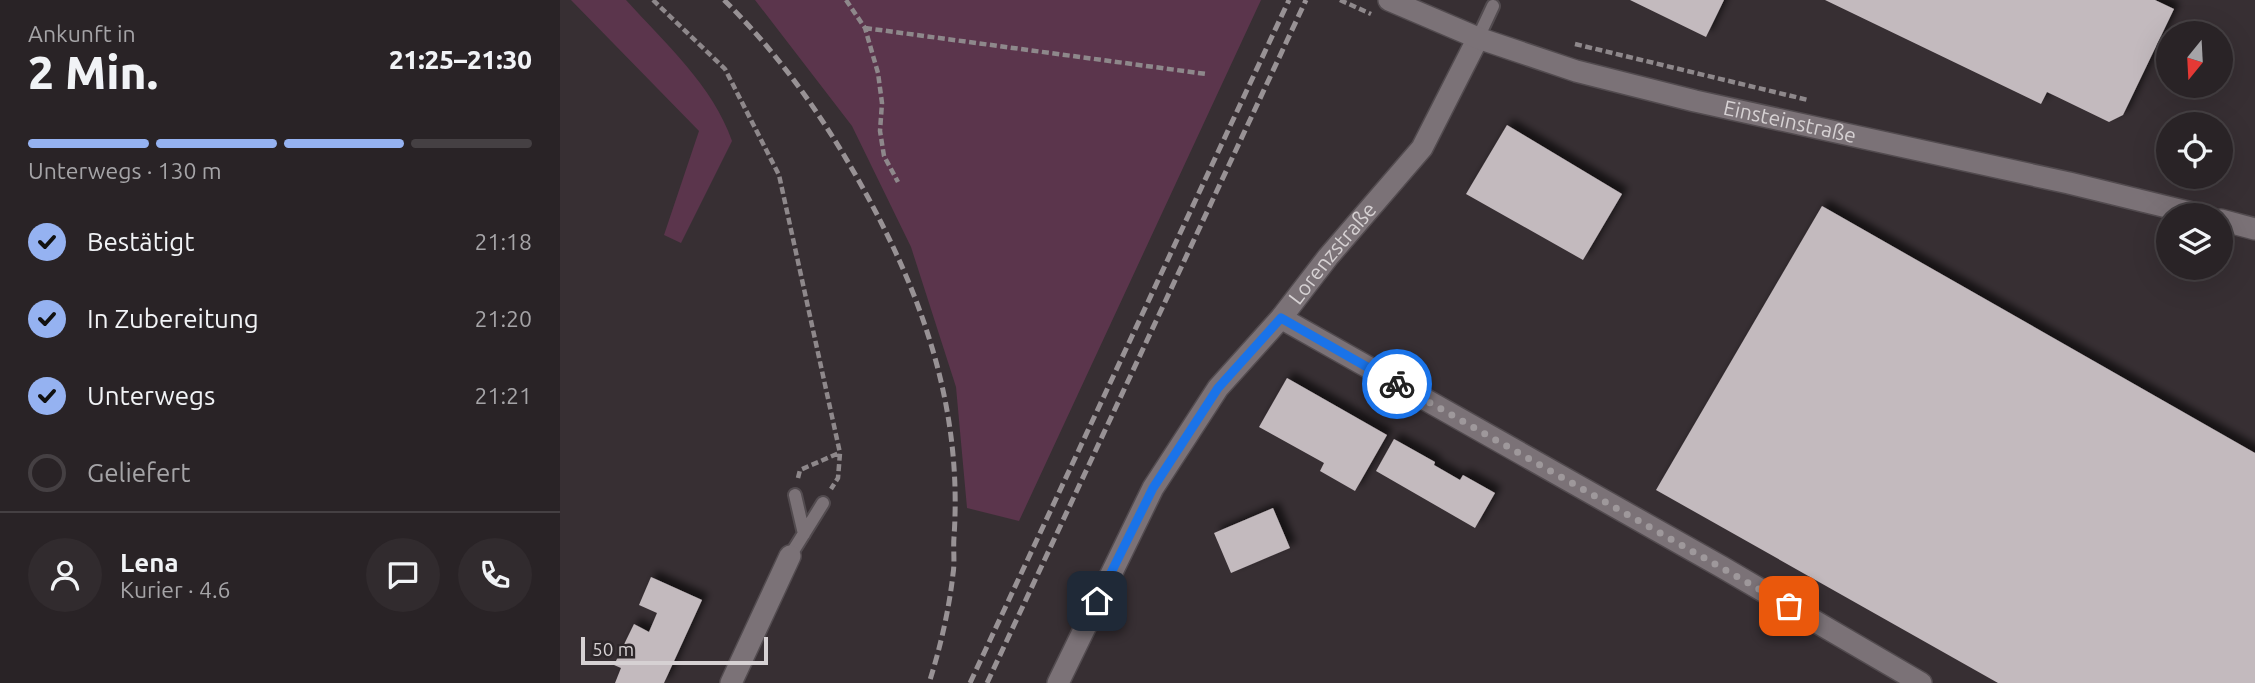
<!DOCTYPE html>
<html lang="de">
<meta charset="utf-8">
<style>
:root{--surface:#292326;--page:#312b2e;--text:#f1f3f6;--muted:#a5a4a7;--line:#454043;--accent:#95b2f1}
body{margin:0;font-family:Ubuntu,sans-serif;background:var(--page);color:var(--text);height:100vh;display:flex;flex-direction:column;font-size:26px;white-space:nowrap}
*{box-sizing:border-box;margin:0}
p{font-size:23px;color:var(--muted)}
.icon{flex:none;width:38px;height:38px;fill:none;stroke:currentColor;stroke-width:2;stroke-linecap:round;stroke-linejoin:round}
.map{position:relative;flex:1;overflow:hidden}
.details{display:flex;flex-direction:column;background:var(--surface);width:560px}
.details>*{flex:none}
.needle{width:46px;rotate:198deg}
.tools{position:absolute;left:1596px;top:21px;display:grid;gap:14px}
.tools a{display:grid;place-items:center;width:77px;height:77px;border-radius:50%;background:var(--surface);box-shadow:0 7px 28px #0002,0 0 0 2px var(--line);font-size:35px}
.scale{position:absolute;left:21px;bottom:18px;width:187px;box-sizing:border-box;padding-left:7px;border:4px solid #d6d1d3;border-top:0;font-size:19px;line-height:24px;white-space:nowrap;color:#d6d1d3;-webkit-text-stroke:5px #2c2629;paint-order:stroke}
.pin{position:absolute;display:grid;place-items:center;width:60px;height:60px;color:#fff;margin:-30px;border-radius:14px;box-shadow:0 4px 10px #0006}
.courier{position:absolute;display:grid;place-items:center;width:70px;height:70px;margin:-35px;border:5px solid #1a73e8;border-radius:50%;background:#fff;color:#222;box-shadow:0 2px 9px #0007}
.summary em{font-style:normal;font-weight:800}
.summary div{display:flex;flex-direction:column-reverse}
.summary{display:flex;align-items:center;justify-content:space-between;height:119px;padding:0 28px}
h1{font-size:46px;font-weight:800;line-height:52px}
.bar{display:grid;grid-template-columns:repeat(4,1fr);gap:10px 7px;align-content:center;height:84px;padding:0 28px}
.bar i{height:9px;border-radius:5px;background:var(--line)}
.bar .selected{background:var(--accent)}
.bar p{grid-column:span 4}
.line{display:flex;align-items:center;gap:18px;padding:0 28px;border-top:2px solid var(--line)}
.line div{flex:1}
.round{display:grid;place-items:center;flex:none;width:74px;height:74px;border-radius:37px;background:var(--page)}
ol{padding:0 28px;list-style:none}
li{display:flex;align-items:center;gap:21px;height:77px}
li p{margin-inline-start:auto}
li .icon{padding:7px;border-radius:50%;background:var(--accent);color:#111;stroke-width:4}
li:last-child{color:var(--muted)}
li i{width:38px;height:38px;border:4px solid var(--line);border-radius:50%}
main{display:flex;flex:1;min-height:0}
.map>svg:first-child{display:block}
.green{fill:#5b354c}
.building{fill:#c3babe;filter:url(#shadow)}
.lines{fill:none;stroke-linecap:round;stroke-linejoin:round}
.lane-casing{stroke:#524b4f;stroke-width:16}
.street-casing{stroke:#524b4f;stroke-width:24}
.secondary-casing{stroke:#524b4f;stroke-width:24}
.path{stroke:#8e888b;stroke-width:4.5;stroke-dasharray:7 3.5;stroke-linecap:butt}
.lane{stroke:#7b7277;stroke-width:12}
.street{stroke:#7b7277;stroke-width:21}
.secondary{stroke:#7b7277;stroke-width:21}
.rail{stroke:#989295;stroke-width:5;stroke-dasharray:10 5;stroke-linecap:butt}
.done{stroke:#9e989b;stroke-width:7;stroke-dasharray:0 12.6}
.route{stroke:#1a73e8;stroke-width:9}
.labels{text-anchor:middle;stroke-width:7;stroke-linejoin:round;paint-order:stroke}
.street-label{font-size:21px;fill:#d6d1d3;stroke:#2c2629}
</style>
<main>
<section class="details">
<div class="summary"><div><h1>2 Min.</h1><p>Ankunft in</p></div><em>21:25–21:30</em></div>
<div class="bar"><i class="selected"></i><i class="selected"></i><i class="selected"></i><i></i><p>Unterwegs · 130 m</p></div>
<ol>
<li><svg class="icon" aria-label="check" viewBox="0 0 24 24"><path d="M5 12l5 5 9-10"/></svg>Bestätigt<p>21:18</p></li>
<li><svg class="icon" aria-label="check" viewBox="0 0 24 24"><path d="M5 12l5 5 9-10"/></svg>In Zubereitung<p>21:20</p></li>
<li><svg class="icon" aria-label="check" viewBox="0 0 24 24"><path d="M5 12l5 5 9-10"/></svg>Unterwegs<p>21:21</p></li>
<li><i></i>Geliefert</li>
</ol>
<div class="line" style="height:126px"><a class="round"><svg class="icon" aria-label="person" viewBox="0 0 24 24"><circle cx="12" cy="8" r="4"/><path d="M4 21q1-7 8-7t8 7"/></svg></a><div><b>Lena</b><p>Kurier · 4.6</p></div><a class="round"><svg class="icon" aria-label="chat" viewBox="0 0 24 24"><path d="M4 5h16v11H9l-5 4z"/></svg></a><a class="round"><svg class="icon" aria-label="phone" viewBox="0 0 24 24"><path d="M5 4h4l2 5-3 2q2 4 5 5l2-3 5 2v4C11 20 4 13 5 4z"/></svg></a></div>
</section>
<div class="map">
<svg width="1695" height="683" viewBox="0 0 1695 683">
<defs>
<filter id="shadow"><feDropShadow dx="6" dy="-6" stdDeviation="3.5" flood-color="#0009"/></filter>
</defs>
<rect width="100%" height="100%" fill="#372f33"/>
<path class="green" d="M11 0H66C105 43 153 86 172 141L121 243 104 235 139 131Z
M195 0H701L459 521 407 508 396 387 351 247 292 126Z"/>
<path class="building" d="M1070 0H1164L1146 37Z
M1265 0H1595L1614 9 1563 115 1549 122 1487 92 1481 104Z
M947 125 1062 194 1023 260 906 194Z
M1262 206 1695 453V683H1438L1096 490Z
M727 378 827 435 795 491 760 471 764 463 699 427Z
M834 439 875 462 874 465 900 480 903 475 935 493 915 528 816 471Z
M713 508 730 548 671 573 654 533Z
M91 577 142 600 104 683H55L61 668 54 665 74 624 89 632 97 613 79 605Z"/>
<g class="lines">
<g class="lane-casing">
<path id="lane" d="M918 38 933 6
M235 495 244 534
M230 556 263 503"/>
</g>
<g class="street-casing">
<g id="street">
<path d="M721 318 1162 567 1361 683"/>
<path d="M171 683 230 556"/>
<path id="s1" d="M498 683 593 488 658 388 721 318 768 257 862 148 918 38"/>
</g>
</g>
<g class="secondary-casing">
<g id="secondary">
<path id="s2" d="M829 0 918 38 1016 71 1135 101 1509 183 1640 215"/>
<path d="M1661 220 1695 229"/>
</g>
</g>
<path class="path" d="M93 0 165 69 219 175 280 453 278 478 271 489
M286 0 305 28 318 73 322 103 320 131 324 156 338 182
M780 0 811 14
M305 28 646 74
M1015 44 1248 100
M238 478 240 470 279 453"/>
<use href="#lane" class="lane"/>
<use href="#street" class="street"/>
<use href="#secondary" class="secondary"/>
<path class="rail" d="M164 0C216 51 259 111 295 174 360 288 403 404 394 537 393 549 395 562 393 574 389 610 380 649 369 683
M410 683 729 0
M427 683 746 0"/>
</g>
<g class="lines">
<path class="done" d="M837 384 1229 606"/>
<path class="route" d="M537 601 593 488 658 388 721 318 837 384"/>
</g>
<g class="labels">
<g class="street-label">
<text dy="7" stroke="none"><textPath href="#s2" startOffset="420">Einsteinstraße</textPath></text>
<text dy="7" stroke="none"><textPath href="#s1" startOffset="513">Lorenzstraße</textPath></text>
</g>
</g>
</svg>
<div class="tools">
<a><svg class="needle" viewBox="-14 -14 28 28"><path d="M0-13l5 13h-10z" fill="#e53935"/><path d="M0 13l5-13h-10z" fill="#a5a4a7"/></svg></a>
<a><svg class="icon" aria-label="locate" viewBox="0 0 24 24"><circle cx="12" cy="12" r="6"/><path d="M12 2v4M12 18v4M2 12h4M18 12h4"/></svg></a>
<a><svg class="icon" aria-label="layers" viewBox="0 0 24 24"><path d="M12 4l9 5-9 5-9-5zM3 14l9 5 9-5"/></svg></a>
</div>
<div class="scale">50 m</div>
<div class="pin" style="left:1229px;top:606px;background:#ea580c"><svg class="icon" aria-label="bag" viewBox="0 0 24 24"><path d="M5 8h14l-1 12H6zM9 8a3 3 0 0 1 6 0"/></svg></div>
<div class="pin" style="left:537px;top:601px;background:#1f2937"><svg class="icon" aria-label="home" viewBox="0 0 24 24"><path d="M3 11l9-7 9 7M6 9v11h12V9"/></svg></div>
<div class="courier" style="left:837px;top:384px"><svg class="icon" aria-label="bike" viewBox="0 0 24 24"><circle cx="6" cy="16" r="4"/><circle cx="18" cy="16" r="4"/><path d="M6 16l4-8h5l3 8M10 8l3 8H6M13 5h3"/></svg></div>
</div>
</main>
